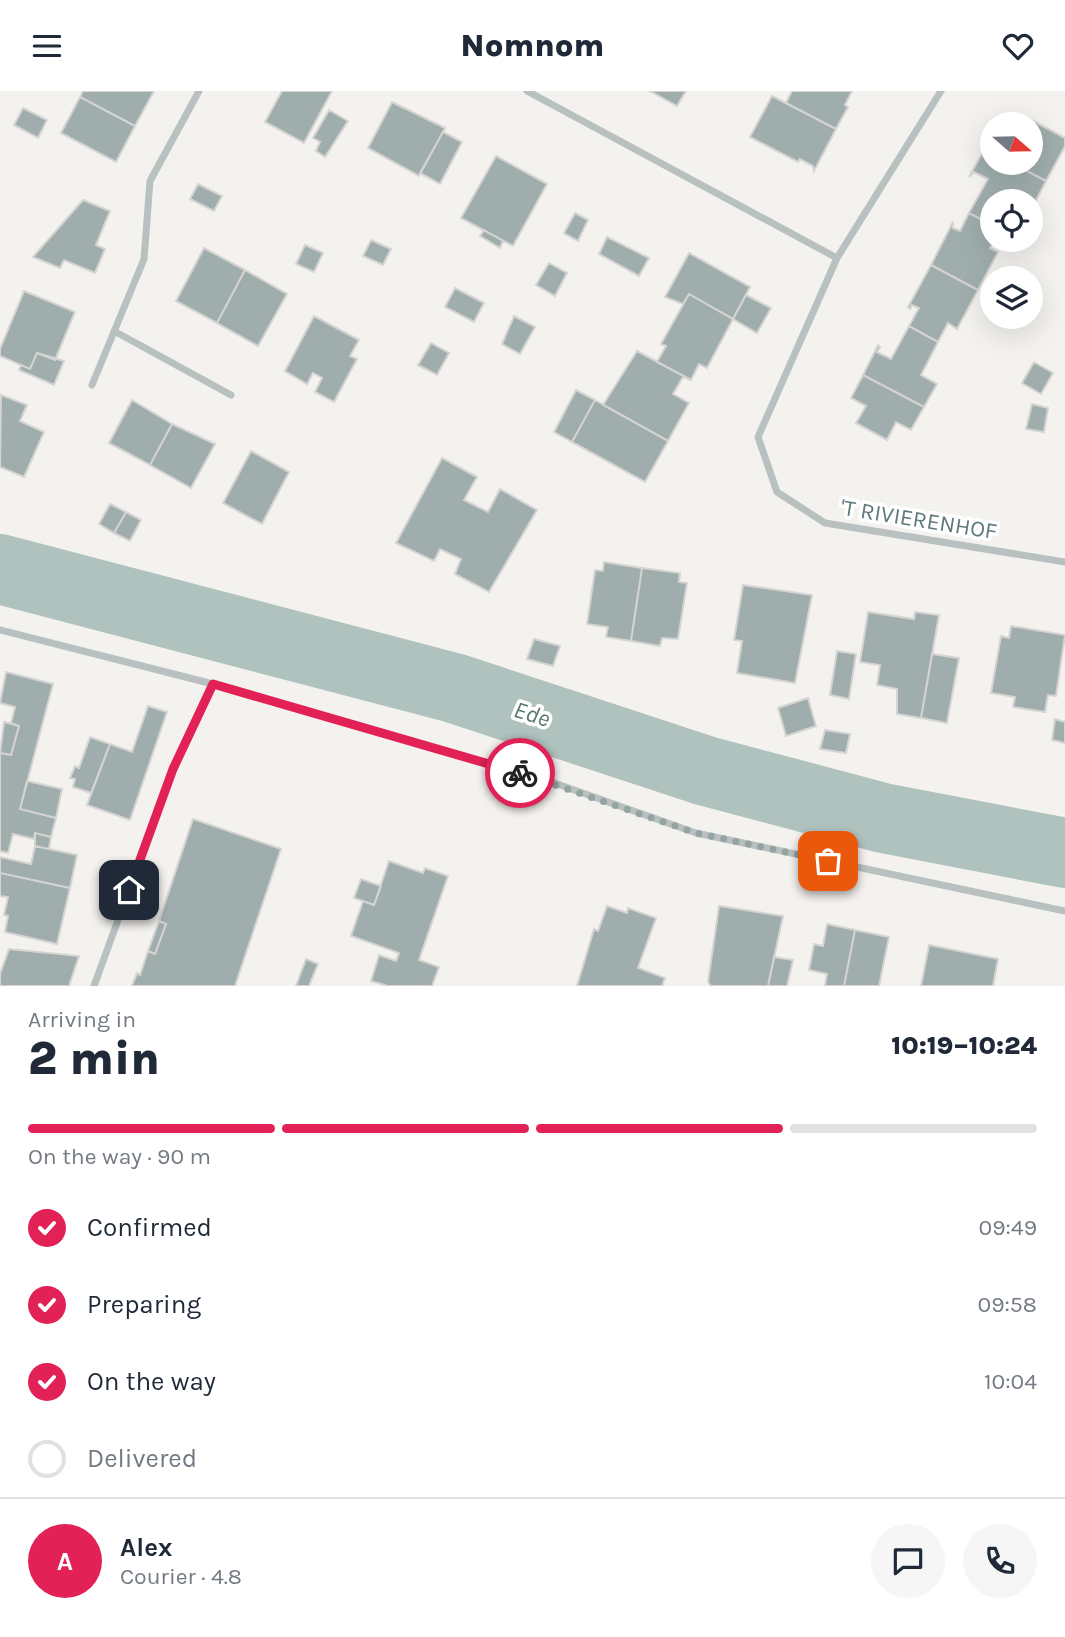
<!DOCTYPE html>
<meta charset="utf-8">
<style>
:root{--surface:#fff;--page:#f6f6f7;--text:#1f2937;--muted:#747a83;--line:#e0e1e3;--accent:#e22157}
body{margin:0;font-family:Karla,sans-serif;background:var(--page);color:var(--text);height:100vh;display:flex;flex-direction:column;font-size:26px;white-space:nowrap}
*{box-sizing:border-box;margin:0}
p{font-size:23px;color:var(--muted)}
.icon{flex:none;width:38px;height:38px;fill:none;stroke:currentColor;stroke-width:2;stroke-linecap:round;stroke-linejoin:round}
.map{position:relative;height:895px;overflow:hidden}
.details{display:flex;flex-direction:column;background:var(--surface);flex:1}
.details>*{flex:none}
.needle{width:46px;rotate:110deg}
.controls{position:absolute;left:980px;top:21px;display:grid;gap:14px}
.controls a{display:grid;place-items:center;width:63px;height:63px;border-radius:50%;background:var(--surface);box-shadow:0 7px 28px #0002;font-size:35px}
.pin{position:absolute;display:grid;place-items:center;width:60px;height:60px;color:#fff;margin:-30px;border-radius:14px;box-shadow:0 4px 10px #0006}
.courier{position:absolute;display:grid;place-items:center;width:70px;height:70px;margin:-35px;border:5px solid #e22157;border-radius:50%;background:#fff;color:#222;box-shadow:0 2px 9px #0007}
.overview em{font-style:normal;font-weight:800}
.overview div{display:flex;flex-direction:column-reverse}
.overview{display:flex;align-items:center;justify-content:space-between;height:119px;padding:0 28px}
h1{font-size:46px;font-weight:800;line-height:52px}
.bar{display:grid;grid-template-columns:repeat(4,1fr);gap:10px 7px;align-content:center;height:84px;padding:0 28px}
.bar i{height:9px;border-radius:5px;background:var(--line)}
.bar .on{background:var(--accent)}
.bar p{grid-column:span 4}
.line{display:flex;align-items:center;gap:18px;padding:0 28px;border-top:2px solid var(--line)}
.line div{flex:1}
.round{display:grid;place-items:center;flex:none;width:74px;height:74px;border-radius:37px;background:var(--page)}
ol{padding:0 28px;list-style:none}
li{display:flex;align-items:center;gap:21px;height:77px}
li p{margin-inline-start:auto}
li .icon{padding:7px;border-radius:50%;background:var(--accent);color:#fff;stroke-width:4}
li:last-child{color:var(--muted)}
li i{width:38px;height:38px;border:4px solid var(--line);border-radius:50%}
header{display:flex;justify-content:space-between;align-items:center;height:91px;padding:0 28px;background:var(--surface);font-size:32px;font-weight:800}
.map>svg:first-child{display:block}
.lines{fill:none;stroke-linecap:round;stroke-linejoin:round}
.river{stroke:#afc2be;stroke-width:70}
.building{fill:#9faead;stroke:#d5d4d2;stroke-width:2}
.minor{stroke:#b8c0c0;stroke-width:7}
.done{stroke:#93a4a3;stroke-width:7;stroke-dasharray:0 12.6}
.route{stroke:#e22157;stroke-width:9}
.labels{text-anchor:middle;stroke-width:7;stroke-linejoin:round;paint-order:stroke}
.street-label{font-size:23px;fill:#5f7a7a;stroke:#fff}
.water-label{font-size:24px;font-style:italic;fill:#597870;stroke:#fff}
</style>
<header><svg class="icon" aria-label="menu" viewBox="0 0 24 24"><path d="M4 6h16M4 12h16M4 18h16"/></svg>Nomnom<svg class="icon" aria-label="heart" viewBox="0 0 24 24"><path d="M12 20l-8-8c-3-5 5-10 8-4 3-6 11-1 8 4z"/></svg></header>
<div class="map">
<svg width="1065" height="895" viewBox="0 0 1065 895">
<rect width="100%" height="100%" fill="#f4f2ef"/>
<g class="lines">
<path class="river" d="M0 478 454 597 706 680 883 727 1065 762"/>
</g>
<path class="building" d="M83 0H154L135 35 80 6Z
M282 0H332L304 52 265 31Z
M650 0H686L677 15Z
M792 0H852L845 14 848 16 836 38 786 12Z
M772 5 836 38 814 80 813 75 800 68 798 71 750 46Z
M80 6 135 35 116 71 61 42Z
M392 11 445 37 419 85 368 57Z
M23 17 47 29 38 47 14 34Z
M329 19 348 30 325 66 316 60 320 51 313 47Z
M1022 24 1065 47V55L1046 90 1012 72H1031V33H1017Z
M443 41 462 51 440 93 420 82Z
M992 42V61L985 57Z
M985 57 992 61V72H1012L1046 90 1033 115 1031 110 1017 105 1014 110H992V134L969 122 988 88 974 81 969 86Z
M496 65 547 93 513 155 461 127Z
M198 93 222 105 214 120 190 108Z
M83 109 110 120 96 154 105 158 95 182 64 169 60 177 33 166Z
M575 122 588 129 578 150 564 142Z
M969 122 992 134 994 149 990 157 998 161 978 199 931 174 953 131V137L960 140Z
M484 139 503 150 500 157 480 145Z
M607 146 649 167 639 185 599 163Z
M371 149 391 158 383 174 363 165Z
M305 154 323 162 314 181 296 173Z
M204 157 245 179 217 232 176 210Z
M689 162 750 196 733 228 689 203 683 213 665 206Z
M549 172 567 182 555 205 536 194Z
M931 174 978 199 957 238 948 232 938 251 909 235 919 217 912 214 910 218 908 216Z
M245 179 287 203 258 255 217 232Z
M455 197 484 212 474 231 445 216Z
M24 200 75 221 55 269 37 262 30 278 0 265V258Z
M689 203 733 228 707 277 699 273 691 289 657 271 666 255 661 253Z
M746 204 771 217 757 242 733 228Z
M314 225 359 249 350 265 357 268 334 311 315 301 322 287 313 282 307 293 285 280Z
M514 225 535 236 520 263 502 253Z
M909 235 938 251 921 284 937 293 924 316 863 284 878 254 880 256 877 261 891 268Z
M431 252 449 262 437 284 418 274Z
M637 260 691 289 683 286 673 303 689 312 668 350 603 314Z
M37 262 64 270 54 294 19 279 21 274 30 278Z
M1034 271 1053 282 1041 303 1022 292Z
M863 284 924 316 911 339 896 331 887 349 856 332 866 315 851 307Z
M576 299 595 309 572 351 554 341Z
M1 304 27 314 20 330 44 341 24 386 0 376Z
M132 309 172 333 150 374 109 352Z
M595 309 668 350 645 391 572 351Z
M1032 313 1048 317 1044 341 1026 338Z
M172 333 215 353 191 397 150 374Z
M251 360 289 381 262 433 223 412Z
M442 367 477 386 464 409 488 421 500 398 537 419 489 501 455 483 461 468 440 458 434 470 396 452Z
M110 413 126 421 114 442 99 433Z
M126 421 141 429 130 450 114 442Z
M604 471 642 477 631 550 606 546 608 536 587 533 595 479 603 480Z
M642 477 680 482 679 491 687 492 678 548 662 547 660 555 631 550Z
M743 494 812 504 795 592 737 582 742 550 734 549Z
M868 521 914 528 915 521 939 524 921 627 897 623V598L877 594 880 574 860 571Z
M1011 535 1065 544 1056 605 1048 604 1045 621 1013 616 1015 606 991 602 1001 545 1009 547Z
M534 548 560 555 553 575 527 568Z
M837 560 856 563 849 608 830 604Z
M932 563 959 567 947 632 921 627Z
M6 581 53 593 20 718 56 727 51 746 35 742 34 748 13 743 8 762 0 760V662L11 664 19 635 11 632 15 616 0 612Z
M808 607 816 635 786 645 778 617Z
M148 615 167 621 130 729 87 714 110 653 132 661Z
M1055 628 1065 631V652L1052 649Z
M4 631 19 635 11 664 0 662Z
M825 639 850 643 846 662 820 658Z
M90 646 110 653 91 702 73 696 75 688 70 687 75 675 79 677Z
M27 690 62 698 56 727 20 718Z
M193 728 281 758 235 895H132L137 882 140 884 148 860 155 863 166 833 159 830Z
M35 742 51 746 49 758 35 755Z
M35 755 77 764 70 797 0 782V766L31 773Z
M389 770 423 782 425 777 448 785 419 869 439 876 432 895H388L371 890 379 864 396 870 399 862 351 845 363 810 374 814Z
M0 782 70 797 57 853 5 841 8 825 4 824 8 806 0 805Z
M361 788 381 795 374 814 354 807Z
M607 815 627 822 628 817 656 827 638 877 665 887 662 895H577L594 838 598 840Z
M719 815 783 825 768 895H711L708 891Z
M159 830 166 833 155 863 148 860Z
M827 833 855 839 844 895H825L827 883 809 879 814 853 823 855Z
M855 839 889 846 879 895H844Z
M929 854 998 868 993 895H921Z
M9 858 79 865 69 895H0V883Z
M774 866 793 869 787 895H768Z
M306 868 318 873 309 895H296Z"/>
<g class="lines">
<path class="minor" d="M527 0 837 167
M941 0 837 167 758 346 777 401 825 432 1065 471
M114 240 231 304
M92 294 144 168 150 90 199 0
M0 539 213 593 543 688 696 742 1065 820
M94 895 173 678 213 593"/>
</g>
<g class="lines">
<path class="done" d="M520 682 696 742 828 770"/>
<path class="route" d="M129 799 173 678 213 593 520 682"/>
</g>
<g class="labels">
<g class="street-label">
<text transform="translate(919 428) rotate(9)" y="8">'T RIVIERENHOF</text>
</g>
<g class="water-label">
<text transform="translate(532 623) rotate(18)" y="8">Ede</text>
</g>
</g>
</svg>
<div class="controls">
<a><svg class="needle" viewBox="-14 -14 28 28"><path d="M0-13l5 13h-10z" fill="#e53935"/><path d="M0 13l5-13h-10z" fill="#747a83"/></svg></a>
<a><svg class="icon" aria-label="locate" viewBox="0 0 24 24"><circle cx="12" cy="12" r="6"/><path d="M12 2v4M12 18v4M2 12h4M18 12h4"/></svg></a>
<a><svg class="icon" aria-label="layers" viewBox="0 0 24 24"><path d="M12 4l9 5-9 5-9-5zM3 14l9 5 9-5"/></svg></a>
</div>
<div class="pin" style="left:828px;top:770px;background:#ea580c"><svg class="icon" aria-label="bag" viewBox="0 0 24 24"><path d="M5 8h14l-1 12H6zM9 8a3 3 0 0 1 6 0"/></svg></div>
<div class="pin" style="left:129px;top:799px;background:#1f2937"><svg class="icon" aria-label="home" viewBox="0 0 24 24"><path d="M3 11l9-7 9 7M6 9v11h12V9"/></svg></div>
<div class="courier" style="left:520px;top:682px"><svg class="icon" aria-label="bike" viewBox="0 0 24 24"><circle cx="6" cy="16" r="4"/><circle cx="18" cy="16" r="4"/><path d="M6 16l4-8h5l3 8M10 8l3 8H6M13 5h3"/></svg></div>
</div>
<section class="details">
<div class="overview"><div><h1>2 min</h1><p>Arriving in</p></div><em>10:19–10:24</em></div>
<div class="bar"><i class="on"></i><i class="on"></i><i class="on"></i><i></i><p>On the way · 90 m</p></div>
<ol>
<li><svg class="icon" aria-label="check" viewBox="0 0 24 24"><path d="M5 12l5 5 9-10"/></svg>Confirmed<p>09:49</p></li>
<li><svg class="icon" aria-label="check" viewBox="0 0 24 24"><path d="M5 12l5 5 9-10"/></svg>Preparing<p>09:58</p></li>
<li><svg class="icon" aria-label="check" viewBox="0 0 24 24"><path d="M5 12l5 5 9-10"/></svg>On the way<p>10:04</p></li>
<li><i></i>Delivered</li>
</ol>
<div class="line" style="height:126px"><b class="round" style="background:var(--accent);color:#fff">A</b><div><b>Alex</b><p>Courier · 4.8</p></div><a class="round"><svg class="icon" aria-label="chat" viewBox="0 0 24 24"><path d="M4 5h16v11H9l-5 4z"/></svg></a><a class="round"><svg class="icon" aria-label="phone" viewBox="0 0 24 24"><path d="M5 4h4l2 5-3 2q2 4 5 5l2-3 5 2v4C11 20 4 13 5 4z"/></svg></a></div>
</section>
